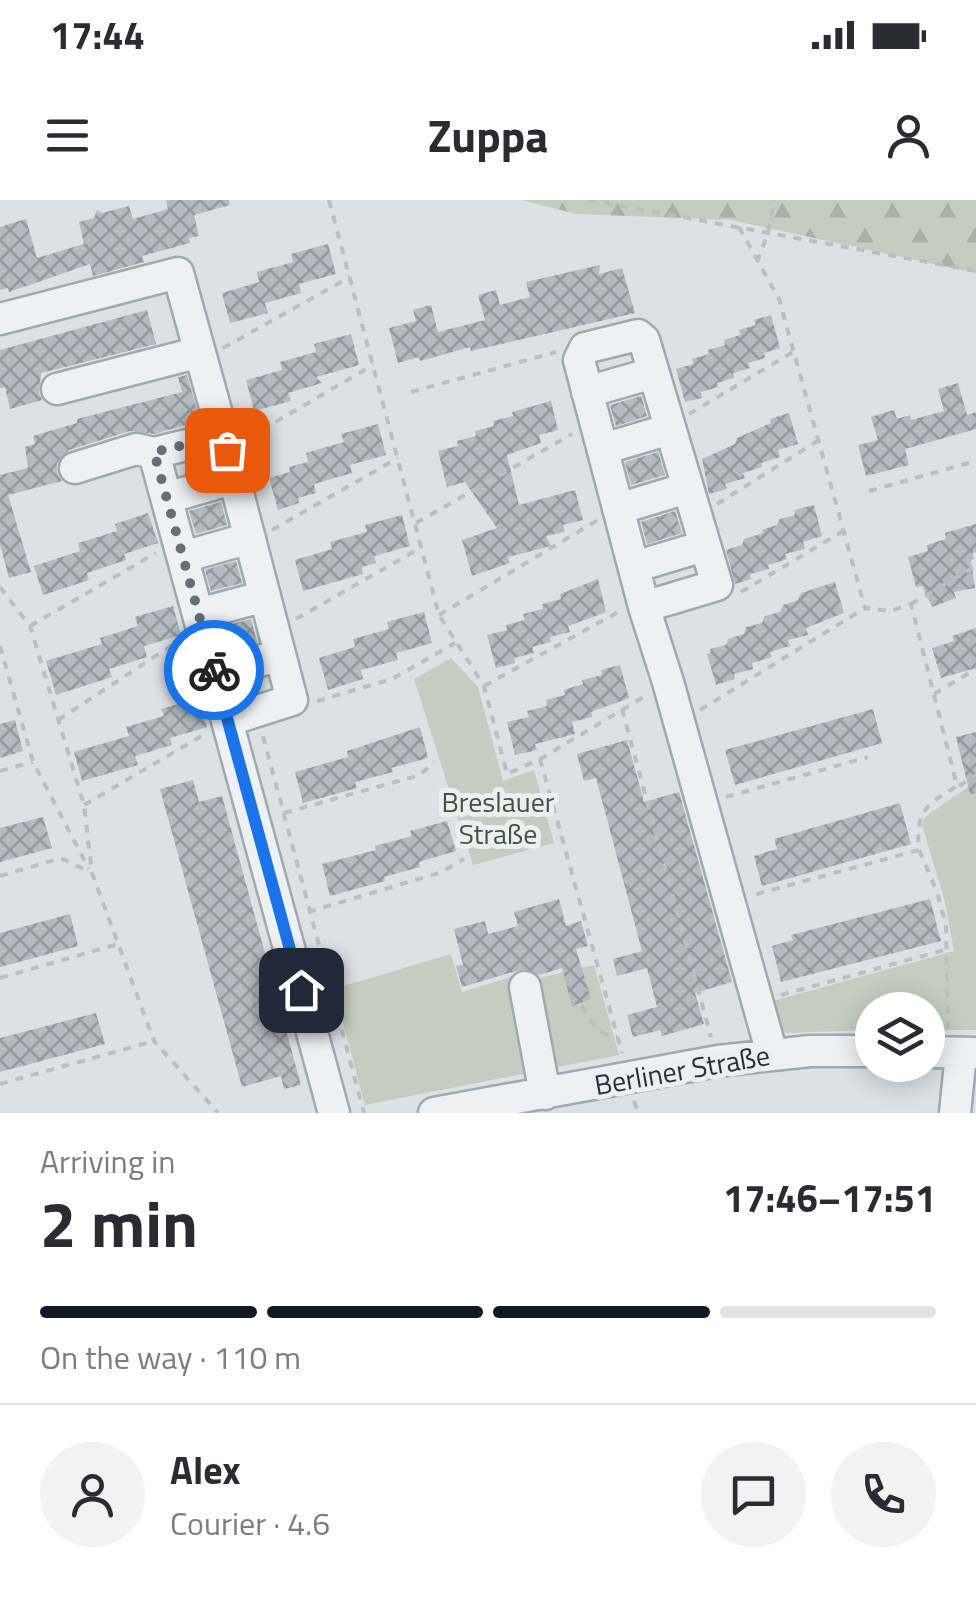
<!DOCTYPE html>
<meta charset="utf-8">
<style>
:root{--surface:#fff;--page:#f2f2f3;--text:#2b2b33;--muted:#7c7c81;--line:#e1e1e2;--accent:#111827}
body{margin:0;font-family:"Titillium Web",sans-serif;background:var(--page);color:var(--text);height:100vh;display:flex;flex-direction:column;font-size:38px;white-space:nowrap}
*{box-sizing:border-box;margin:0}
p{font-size:32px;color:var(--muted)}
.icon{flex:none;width:55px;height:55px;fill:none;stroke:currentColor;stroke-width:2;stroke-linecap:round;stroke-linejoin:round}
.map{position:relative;height:913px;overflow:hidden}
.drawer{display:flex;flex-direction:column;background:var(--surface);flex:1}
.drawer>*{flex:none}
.controls{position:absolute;left:855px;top:792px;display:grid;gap:20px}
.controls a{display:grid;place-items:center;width:90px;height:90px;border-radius:50%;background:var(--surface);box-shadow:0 5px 25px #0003;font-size:50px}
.pin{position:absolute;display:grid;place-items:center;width:85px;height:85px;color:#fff;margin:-42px;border-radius:20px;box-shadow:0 5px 15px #0006}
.courier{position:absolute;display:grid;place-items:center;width:100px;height:100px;margin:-50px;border:8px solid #1a73e8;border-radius:50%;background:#fff;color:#222;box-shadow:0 2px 12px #0007}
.summary em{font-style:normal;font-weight:700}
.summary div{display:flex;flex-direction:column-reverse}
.summary{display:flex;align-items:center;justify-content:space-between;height:170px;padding:0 40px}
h1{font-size:65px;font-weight:700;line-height:75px}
.bar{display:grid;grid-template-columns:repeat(4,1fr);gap:15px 10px;align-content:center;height:120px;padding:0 40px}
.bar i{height:12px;border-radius:8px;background:var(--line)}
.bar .selected{background:var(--accent)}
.bar p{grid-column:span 4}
.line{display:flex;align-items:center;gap:25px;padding:0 40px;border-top:2px solid var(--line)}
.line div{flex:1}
.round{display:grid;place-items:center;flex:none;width:105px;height:105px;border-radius:52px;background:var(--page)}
.status{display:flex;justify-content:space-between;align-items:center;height:70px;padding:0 50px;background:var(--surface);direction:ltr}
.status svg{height:28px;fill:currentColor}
header{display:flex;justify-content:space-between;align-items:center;height:130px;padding:0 40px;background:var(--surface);font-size:45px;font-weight:700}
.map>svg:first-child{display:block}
.forest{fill:url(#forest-firs)}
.park{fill:#c4cebe}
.building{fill:url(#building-cross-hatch)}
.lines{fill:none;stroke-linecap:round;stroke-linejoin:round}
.minor-casing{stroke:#a2a8ae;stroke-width:35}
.path{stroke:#babfc4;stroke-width:4;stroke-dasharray:8 8;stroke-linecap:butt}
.minor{stroke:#eef1f4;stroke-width:30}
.done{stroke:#666e76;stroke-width:10;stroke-dasharray:0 18}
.route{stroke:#1a73e8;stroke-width:12}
.labels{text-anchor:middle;stroke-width:10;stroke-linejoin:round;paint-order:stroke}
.park-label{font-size:28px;fill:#3f5535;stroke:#ebeff3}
.street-label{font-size:28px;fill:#27303a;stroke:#ebeff3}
</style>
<div class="status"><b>17:44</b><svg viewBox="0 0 49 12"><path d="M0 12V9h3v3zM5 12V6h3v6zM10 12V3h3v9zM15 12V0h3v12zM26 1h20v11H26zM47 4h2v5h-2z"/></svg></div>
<header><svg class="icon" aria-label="menu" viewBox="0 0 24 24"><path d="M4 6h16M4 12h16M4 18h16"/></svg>Zuppa<svg class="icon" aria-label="person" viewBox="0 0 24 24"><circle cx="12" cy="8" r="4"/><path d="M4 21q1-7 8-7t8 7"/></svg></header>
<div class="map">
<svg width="976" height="913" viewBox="0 0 976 913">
<defs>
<pattern id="forest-firs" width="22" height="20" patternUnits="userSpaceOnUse" patternTransform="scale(2.5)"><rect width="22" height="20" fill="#c4cebe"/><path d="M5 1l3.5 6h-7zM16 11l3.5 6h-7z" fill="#a8b1a4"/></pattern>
<pattern id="building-cross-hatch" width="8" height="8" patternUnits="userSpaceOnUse" patternTransform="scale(2.5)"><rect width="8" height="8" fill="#b4bac1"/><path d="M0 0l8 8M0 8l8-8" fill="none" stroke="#92989e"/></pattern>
</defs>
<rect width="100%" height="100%" fill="#dce1e5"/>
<path class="forest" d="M521 0H976V73L731 20 577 14Z"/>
<path class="park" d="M451 458 478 487 503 581 534 570 554 643 473 665 414 479Z
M976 581V830H928V810H872V830L786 833 781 830 773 801 954 751 945 702 922 625 925 617Z
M451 754 462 792 514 776 517 783 594 765 619 855 365 905 334 789Z"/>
<path class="building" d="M166 0H229L230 5 194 15 199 36 189 38 190 43 142 56 144 62 93 76 90 64 9 92 8 88 0 90V27L26 19 37 58 84 44 79 22 94 18 97 10 102 13 129 6 133 19 168 9Z
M328 44 336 74 299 84 301 93 265 103 268 113 230 123 222 93 259 82 257 72 293 62 291 54Z
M600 65 599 74 622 68 635 113 471 151 470 147 420 161 419 157 398 163 389 128 416 121 413 110 431 105 438 132 485 120 478 95 496 90 500 105 530 97 526 82Z
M147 110 156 144 41 173 39 193 42 200 10 209 5 187 0 188V150Z
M771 115 780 148 764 153 765 158 748 163 750 168 733 173 734 178 717 183 718 187 701 192 702 198 685 202 676 169 693 164 692 159 709 154 708 150 725 145 724 140 740 135 739 130 756 125 754 120Z
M351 134 359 165 316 177 322 183 288 193 291 201 254 211 246 180 282 170 280 162 316 152 314 144Z
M187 175 200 221 154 234 130 231 69 250 57 263V273L62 281 8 295 31 372 9 378 0 344V275L28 268 25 247 35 244 33 236 77 223V219L182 192 178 177Z
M958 183 967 215 976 212V229L905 249 909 265 866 276 858 245 878 240 871 217 894 210 897 219 910 215 911 220 944 211 938 189Z
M641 196 647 216 616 226 610 205Z
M551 201 558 230 539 235 541 243 507 255 519 305 575 290 583 320 563 325 565 332 546 336 551 346 508 357 510 363 472 376 462 340 497 328 465 282 447 287 438 251 458 246 457 241 476 236 475 231 494 226 493 221 513 216 512 212Z
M789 213 798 244 778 250 780 257 761 263 762 267 743 273 745 278 725 284 727 289 709 294 702 259 735 244 737 238 771 223 770 219Z
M378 224 386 255 350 265 352 273 314 284 316 293 298 298 299 303 278 310 269 278 290 272 289 267 308 262 306 253 344 242 341 234Z
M658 252 665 275 631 285 625 262Z
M221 302 227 325 196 334 189 311Z
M814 305 822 336 803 342 805 349 785 354 787 359 768 365 769 369 750 374 751 379 735 384 726 350 742 345 744 339 763 333 762 330 777 325 780 319 795 315 794 311 798 309Z
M675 311 682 333 647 344 641 322Z
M148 313 158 343 124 354 126 360 87 373 89 380 43 395 34 366 80 351 78 343 117 331 115 324Z
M402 315 410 346 374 356 376 363 362 367 363 374 303 391 295 360 332 349 330 342 367 332 365 325Z
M976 324V352L972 353 974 359 971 360 975 388 954 392 956 398 932 407 922 386 916 387 908 357 928 351 927 345 946 339 945 333Z
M236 361 242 383 211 391 205 370Z
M598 379 606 412 568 426 570 432 550 437 551 442 532 447 534 453 514 458 515 463 496 468 487 435 507 430 506 425 525 420 523 414 543 409 542 404 561 399 560 394Z
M835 382 844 413 806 428 808 435 788 440 790 446 770 452 772 457 752 463 753 469 734 474 735 479 716 485 707 454 711 453 710 449 726 445 728 439 744 434 746 427 762 423 765 416 780 412 783 405 798 400 801 393Z
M173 406 181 435 144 446 147 457 109 469 112 477 56 495 46 461 102 444 100 438 138 426 135 417Z
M424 412 432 443 396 453 398 460 361 470 363 479 328 490 319 458 355 447 353 439 389 429 387 422Z
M251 419 257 442 227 451 221 427Z
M976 428V468L941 478 932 448 954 441 952 436Z
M620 465 629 498 591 512 592 517 572 522 575 534 535 544 537 550 515 555 507 522 529 517 527 511 547 506 546 500 565 495 564 490 583 484 582 480 602 475 601 470Z
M199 498 207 527 170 538 172 545 135 556 138 565 82 581 74 552 129 536 126 527 164 516 161 509Z
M873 509 882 543 735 585 725 550Z
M15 520 23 551 0 558V524Z
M420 527 428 558 391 568 393 572 355 582 357 588 303 603 295 572 348 557 347 551Z
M976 532V593L970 594 956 537Z
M627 540 644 602 679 592 732 782 695 793 704 824 662 836 660 830 633 837 627 815 657 807 647 768 617 776 613 759 642 751 596 578 584 581 577 554Z
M193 580 199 602 222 596 301 885 284 889 281 876 242 887 160 589Z
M900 603 911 644 762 686 754 656 777 649 774 639Z
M43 617 52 648 0 662V628Z
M447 621 456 651 419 662 420 667 384 677 385 681 330 696 322 664 376 650 375 646 412 636 410 631Z
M559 699 566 726 581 721 588 746 576 749 591 799 572 806 562 768 539 775 523 769 462 787 456 766 463 765 454 729 485 721 488 734 518 726 514 712Z
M930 699 941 741 781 782 772 746 793 740 791 735Z
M70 714 78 746 0 767V733Z
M96 813 105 844 0 872V838Z"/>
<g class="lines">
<g class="minor-casing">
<path id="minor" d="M0 119 178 73 223 236
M57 189 200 152
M587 192 653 173
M603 249 670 229
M75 268 136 249 154 253
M167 298 235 278
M618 309 687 288
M183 357 250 338
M634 367 704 346
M644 407 717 385 644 140 638 135 585 148 579 160 642 399 644 407 668 482 772 854
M199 414 265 396
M215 474 280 455
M229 520 292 500 223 236 154 253 334 913
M525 787 545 894
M928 852 976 853
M434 913 718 861 810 851H872
M955 913 961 853"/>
</g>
<path class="path" d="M329 0 439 415 484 486 507 574 540 559 647 495
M589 0 976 71
M739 27 779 99 865 408 890 411 911 404 957 586C925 605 916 611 919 650L753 695
M757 62 768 33 774 0
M223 148 350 77
M411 192 556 152
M689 214 793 152
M248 238 373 165
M869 291 976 261
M717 304 819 240
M416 323 572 234
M272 330 398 258
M0 387 30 426 84 605 92 673 154 841 218 913
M741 392 845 330
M911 404 976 366
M439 415 598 320
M296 419 422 347
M30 426 156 353
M0 446 33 562 89 669
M484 486 620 411
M934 494 976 469
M317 501 392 479 455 443
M622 509 711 837
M700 510 865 408
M58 520 180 440
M263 536 364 913
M540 559 622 853
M0 571 33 562
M959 586 976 575
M726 597 868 557
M84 605 205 534
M284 613 420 575 434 562
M919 650 937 692 946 725 948 830
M0 676 61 658 89 672
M308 712 442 672 464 659
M0 778 118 744
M781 795 948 749
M582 806C589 821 600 836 617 837
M0 884 154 841
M634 901 638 913"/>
<use href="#minor" class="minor"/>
</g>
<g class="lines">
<path class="done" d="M214 470 154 252 223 236 227 250"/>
<path class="route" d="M214 470 301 790"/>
</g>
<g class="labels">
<g class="park-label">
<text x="498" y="612">Breslauer<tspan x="498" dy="32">Straße</tspan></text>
</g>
<g class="street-label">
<text transform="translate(682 870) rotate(-10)" y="10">Berliner Straße</text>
</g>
</g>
</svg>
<div class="controls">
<a><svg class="icon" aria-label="layers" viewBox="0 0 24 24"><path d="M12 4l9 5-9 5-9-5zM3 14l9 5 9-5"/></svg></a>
</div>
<div class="pin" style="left:227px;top:250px;background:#ea580c"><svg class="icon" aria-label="bag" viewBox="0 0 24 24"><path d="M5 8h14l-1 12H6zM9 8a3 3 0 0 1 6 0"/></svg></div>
<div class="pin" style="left:301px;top:790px;background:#1f2937"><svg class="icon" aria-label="home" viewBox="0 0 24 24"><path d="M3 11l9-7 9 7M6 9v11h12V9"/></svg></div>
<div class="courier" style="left:214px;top:470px"><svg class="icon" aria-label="bike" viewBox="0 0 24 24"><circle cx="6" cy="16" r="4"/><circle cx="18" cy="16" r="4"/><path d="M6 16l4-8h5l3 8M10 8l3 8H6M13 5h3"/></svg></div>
</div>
<section class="drawer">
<div class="summary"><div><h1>2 min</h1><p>Arriving in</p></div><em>17:46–17:51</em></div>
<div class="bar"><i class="selected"></i><i class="selected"></i><i class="selected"></i><i></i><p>On the way · 110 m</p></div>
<div class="line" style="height:180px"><a class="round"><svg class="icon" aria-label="person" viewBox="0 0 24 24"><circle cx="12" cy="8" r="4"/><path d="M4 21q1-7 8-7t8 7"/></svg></a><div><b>Alex</b><p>Courier · 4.6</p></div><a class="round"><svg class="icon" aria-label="chat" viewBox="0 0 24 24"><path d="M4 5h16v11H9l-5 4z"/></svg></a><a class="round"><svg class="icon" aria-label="phone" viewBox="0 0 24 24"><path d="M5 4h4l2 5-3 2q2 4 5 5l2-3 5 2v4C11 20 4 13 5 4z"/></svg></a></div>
</section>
